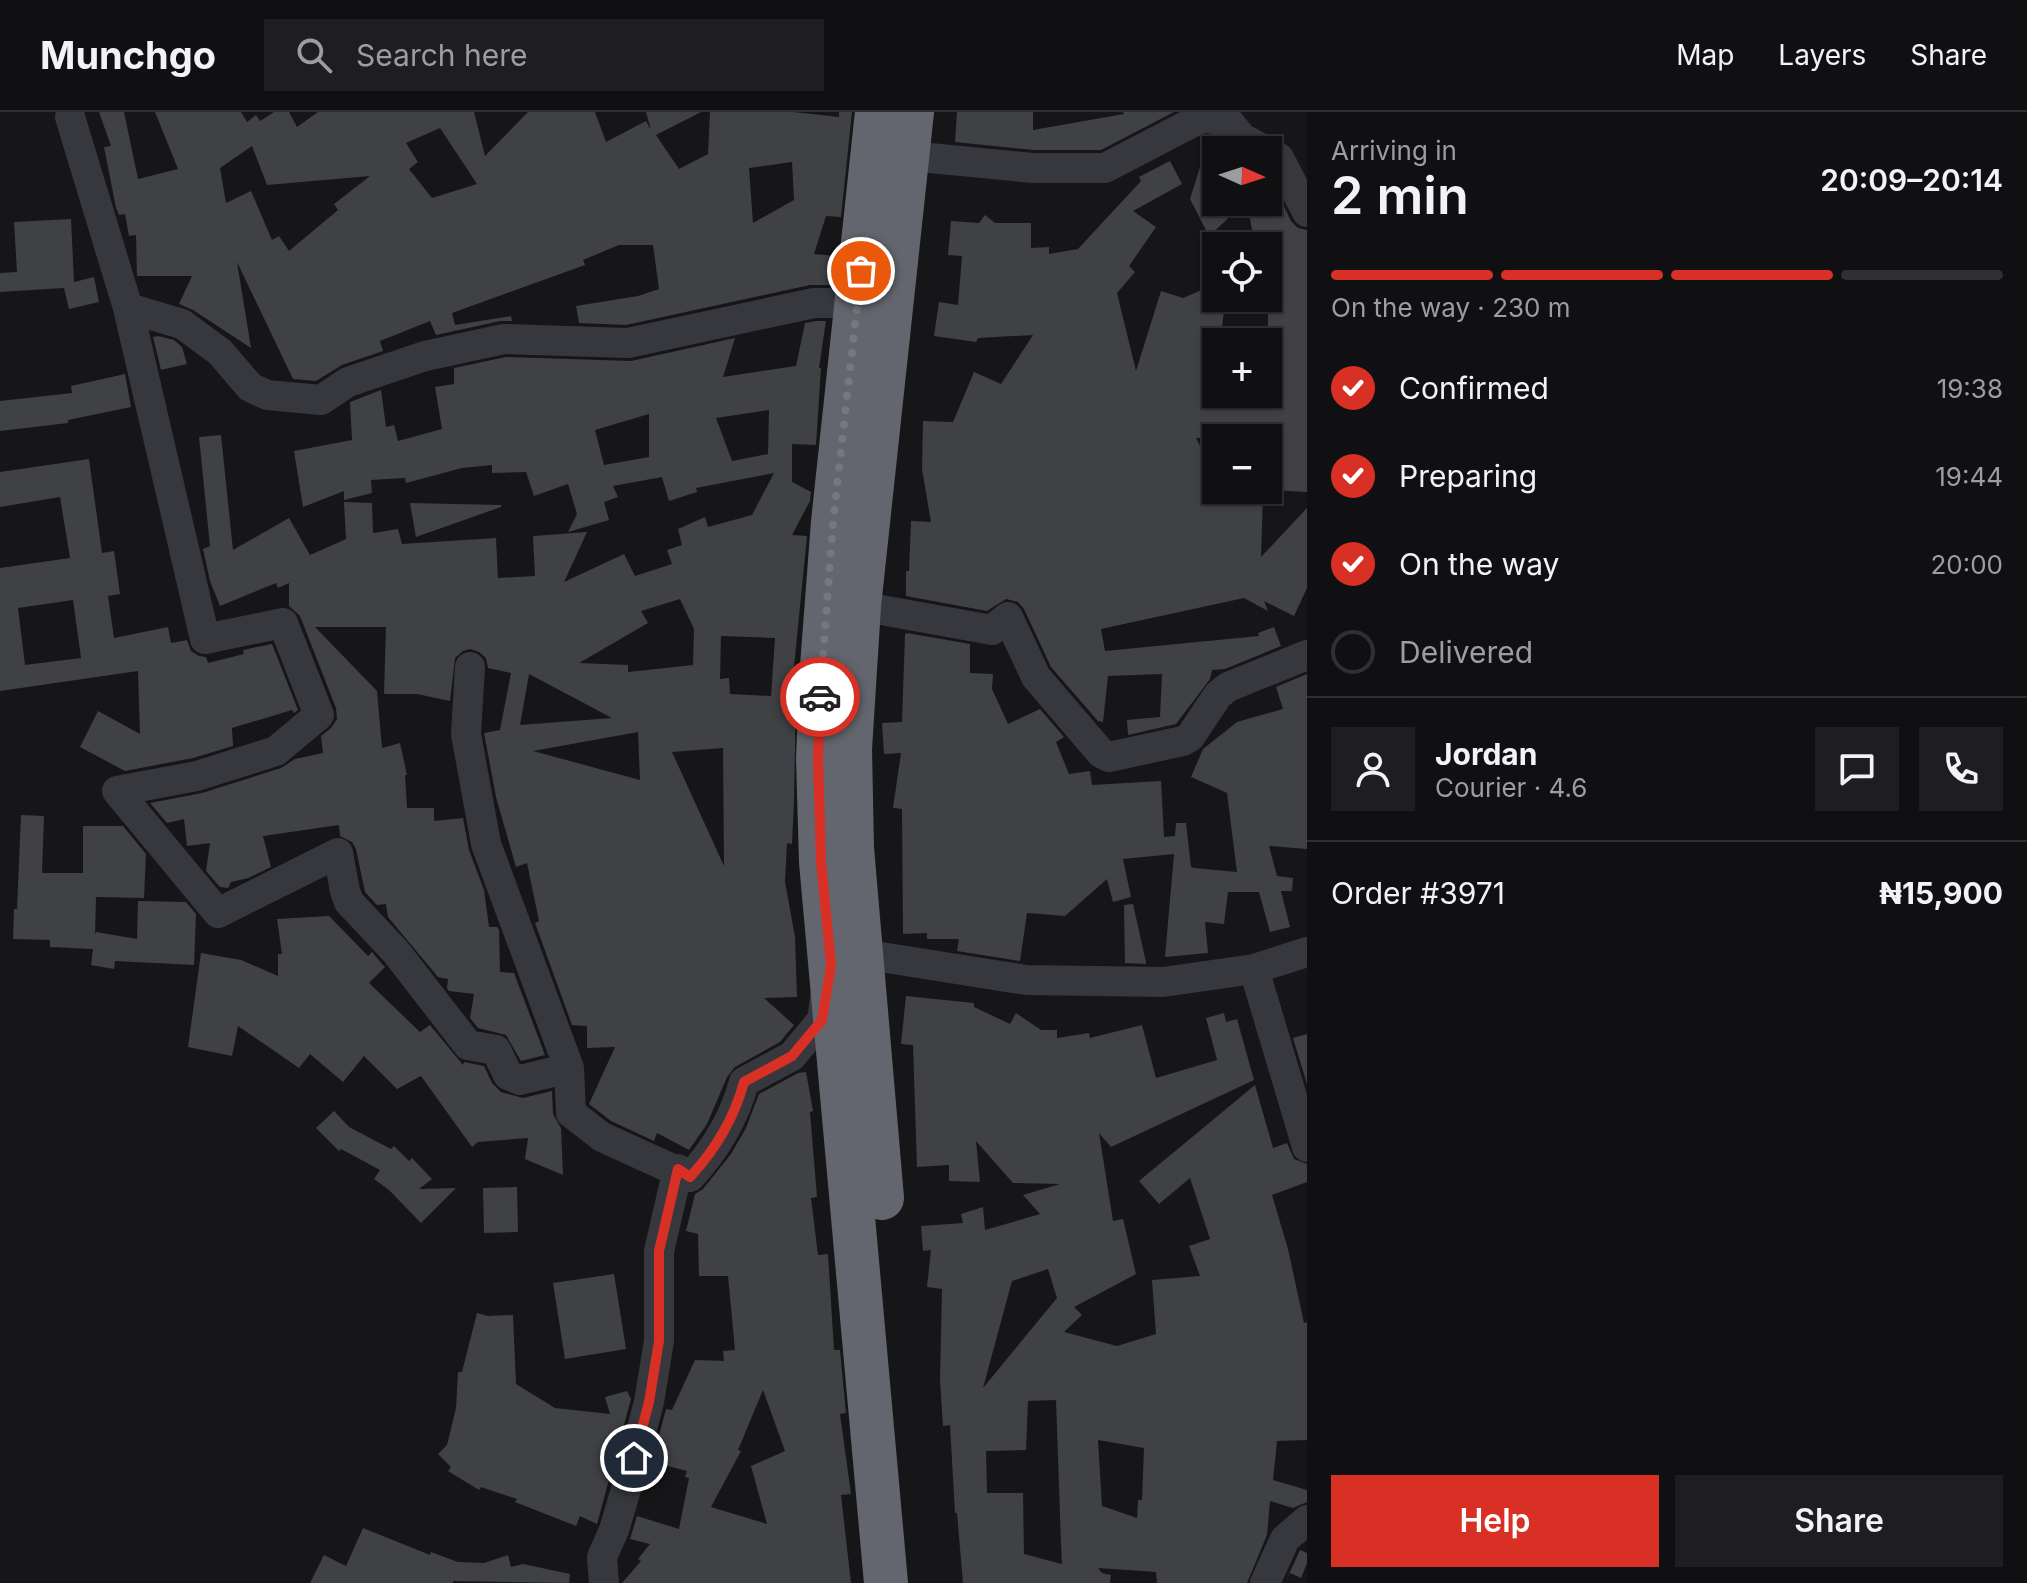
<!DOCTYPE html>
<meta charset="utf-8">
<style>
:root{--surface:#101012;--page:#1e1e20;--text:#f1f3f6;--muted:#9c9d9f;--line:#303032;--accent:#d93025}
body{margin:0;font-family:Inter,sans-serif;background:var(--page);color:var(--text);height:100vh;display:flex;flex-direction:column;font-size:30px;white-space:nowrap}
*{box-sizing:border-box;margin:0}
p{font-size:26px;color:var(--muted)}
.icon{flex:none;width:44px;height:44px;fill:none;stroke:currentColor;stroke-width:2;stroke-linecap:round;stroke-linejoin:round}
.map{position:relative;flex:1;overflow:hidden}
.drawer{display:flex;flex-direction:column;background:var(--surface);width:720px}
.drawer>*{flex:none}
.needle{width:52px;rotate:93deg}
.buttons{position:absolute;left:1202px;top:24px;display:grid;gap:16px}
.buttons a{display:grid;place-items:center;width:80px;height:80px;border-radius:0px;background:var(--surface);box-shadow:0 2px 6px #0004,0 0 0 2px var(--line);font-size:40px}
.pin{position:absolute;display:grid;place-items:center;width:68px;height:68px;color:#fff;margin:-34px;border:4px solid #fff;border-radius:50%;box-shadow:0 2px 8px #0007}
.courier{position:absolute;display:grid;place-items:center;width:80px;height:80px;margin:-40px;border:6px solid #d93025;border-radius:50%;background:#fff;color:#222;box-shadow:0 2px 10px #0007}
.headline em{font-style:normal;font-weight:600}
.headline div{display:flex;flex-direction:column-reverse}
.headline{display:flex;align-items:center;justify-content:space-between;height:136px;padding:0 24px}
h1{font-size:52px;font-weight:600;line-height:60px}
.bar{display:grid;grid-template-columns:repeat(4,1fr);gap:12px 8px;align-content:center;height:96px;padding:0 24px}
.bar i{height:10px;border-radius:6px;background:var(--line)}
.bar .active{background:var(--accent)}
.bar p{grid-column:span 4}
.line{display:flex;align-items:center;gap:20px;padding:0 24px;border-top:2px solid var(--line)}
.line div{flex:1}
.round{display:grid;place-items:center;flex:none;width:84px;height:84px;border-radius:0px;background:var(--page)}
ol{padding:0 24px;list-style:none}
li{display:flex;align-items:center;gap:24px;height:88px}
li p{margin-inline-start:auto}
li .icon{padding:8px;border-radius:50%;background:var(--accent);color:#fff;stroke-width:4}
li:last-child{color:var(--muted)}
li i{width:44px;height:44px;border:4px solid var(--line);border-radius:50%}
.cta{display:flex;gap:16px;margin-top:auto;padding:16px 24px}
.cta a{flex:1;height:92px;border-radius:0px;background:var(--accent);color:#fff;font-size:32px;font-weight:600;line-height:92px;text-align:center}
.cta a+a{background:var(--page);color:var(--text)}
header{display:flex;align-items:center;gap:48px;box-sizing:border-box;height:112px;padding:0 40px;background:var(--surface);border-bottom:2px solid var(--line)}
header strong{font-size:38px}
nav{display:flex;gap:44px;margin-inline-start:auto;font-size:28px}
.search{width:560px;height:72px;background:var(--page);display:flex;align-items:center;gap:20px;box-sizing:border-box;padding:0 28px;border-radius:0px;color:var(--muted);font-size:30px}
main{display:flex;flex:1;min-height:0}
.map>svg:first-child{display:block}
.building{fill:#404145;fill-rule:evenodd}
.lines{fill:none;stroke-linecap:round;stroke-linejoin:round}
.street{stroke:#37383d;stroke-width:30}
.highway{stroke:#63666e;stroke-width:44}
.done{stroke:#757880;stroke-width:8;stroke-dasharray:0 14.4}
.route{stroke:#d93025;stroke-width:10}
</style>
<header>
<strong>Munchgo</strong>
<div class="search"><svg class="icon" aria-label="search" viewBox="0 0 24 24"><circle cx="10" cy="10" r="6"/><path d="M15 15l6 6"/></svg>Search here</div>
<nav><a>Map</a><a>Layers</a><a>Share</a></nav>
</header>
<main>
<div class="map">
<svg width="1307" height="1471" viewBox="0 0 1307 1471">
<rect width="100%" height="100%" fill="#161618"/>
<path class="building" d="M99 0H124L138 67 178 57 155 0H241L247 10 256 3 260 9 274 0H289L297 15 318 0H474L485 44 528 0H595L606 30 646 9 651 18 646 0H701L656 23 679 57 708 42 710 0H793L839 5V0H852L841 105 826 104 814 142 836 144 833 173H810L626 213 579 211 576 194 638 184 659 177 653 133H619L583 148 585 153 452 201 455 213 511 204 512 209H500L436 223 430 209 380 229 383 239 342 253 316 269 293 267 237 150 251 236 193 198 179 192 192 164H137L136 123 129 124 125 102 119 103 116 96 104 35 111 34ZM440 16 477 72 432 86 409 57 418 50 406 31ZM252 34 267 73 370 64 334 92 338 98 289 139 279 124 272 128 251 79 226 91 220 56ZM792 50 794 88 753 111 749 56Z
M957 0H1033V18L1124 2 1123 0H1174L1101 38H1034L955 30Z
M1170 49 1182 72 1133 99 1156 115 1129 154 1135 160 1117 181 1136 259 1161 179 1183 186 1216 172V186H1226L1220 228H1216V282H1268V134H1255L1247 90 1281 88 1291 109 1298 116 1307 118V380L1268 378V326H1196L1216 365V378L1263 383 1261 445 1307 396V476L1294 504 1264 489 1268 499 1244 486 1101 517 1105 539 1259 524 1258 521 1274 515 1281 534 1225 557 1212 558 1210 567 1176 612 1128 623 1127 608 1160 605 1162 562 1108 564 1103 610 1098 609 1051 555 1024 497 1018 490 1006 487 987 499 906 484V459H909L911 409 931 410 922 357 923 309 953 310 974 260 1001 272 1033 223 978 226 976 230 934 224 939 190 958 193 962 144 948 143 951 109 979 111 985 103 995 111H1031V136L1049 135V142L1078 137 1141 69 1139 65Z
M1202 49 1216 90H1246L1209 124 1190 87Z
M71 107 74 170 94 165 99 190 69 197 64 176 0 180V161L17 160 14 110Z
M816 209H826L819 256H821L816 333 792 332V370L811 380 810 389 792 423 807 424 791 585H796L794 690 792 732 787 731 785 770 795 825 797 885 764 886 794 913 780 930 735 955 727 965 707 1012 689 1038 657 1021 654 1029 611 1009 589 992 615 935 587 936V914L572 913 535 811 539 809 527 751 516 755 496 685 484 621 500 618 511 561 488 556 486 546 479 540 470 537 463 539 455 546 450 589 417 582H384L386 515H315L377 579 382 636 400 631 407 663H405L407 696H434V709L463 706 469 738 484 778 489 815H497L499 818 500 860 514 861 545 943 521 949 506 923 478 916 470 906 474 882 449 879 447 876 448 867 438 865 388 805 386 792 377 793 365 780 356 737 352 730 340 724 339 713 263 724 271 755 248 766 231 770 228 776 220 775 206 759 210 731 187 734 184 707 167 711 150 691 202 681 281 656 295 647 323 641 321 624 331 616 337 607 336 596 300 504 289 494V471L278 476 276 471 220 494 210 469 203 437 210 434 199 325 221 323 233 438 289 406 310 443 346 427 344 390 372 391 373 421 398 417 402 432 496 426 498 466 535 464 533 424 587 420 564 470 624 442 635 464 672 452 667 438 682 433 678 417 705 405 708 415 752 403 774 361 696 376 697 380 669 389 662 365 613 374 618 385 604 390 609 408 568 420 577 402 568 372 534 384 526 360 492 361V353L462 356 406 371 405 366 371 368 372 381 344 388V379L303 395 294 339 352 328 350 290 381 278 386 315 394 313 398 329 442 317 435 275 454 272V256L506 245 631 249 735 226 723 265 796 254 805 211ZM769 298 768 342 732 349 716 306ZM649 302V345L604 353 595 318ZM680 487 694 517 693 553 628 560V553L579 551 648 511 641 499ZM721 524 775 526 771 584 730 582 729 566 720 567ZM529 562 612 606 520 613ZM638 620 640 668 533 639ZM723 636 724 754 672 640Z
M158 224 174 228 182 235 187 252 161 258 153 225Z
M125 262 131 295 68 308V311L0 319V289L72 281 71 274Z
M89 347 102 441 114 439 120 482 108 484 114 526 168 515 171 531 187 528 191 539 199 544 206 545 208 551 244 542 243 538 272 532 298 598 294 601 292 598 232 616 233 634 193 646 125 659 80 635 98 599 140 622 138 559 0 579V456L70 446 60 385 0 395V360ZM73 488 81 546 25 553 18 496Z
M410 391 501 393V395L416 425Z
M907 521 970 532V561L993 562 992 577 1008 612 1040 597 1064 625 1056 630 1069 662 1090 659 1092 673 1161 669 1164 725 1175 724 1176 711H1186L1191 755 1194 756 1237 760 1227 681 1191 665 1203 637 1237 610 1283 597 1276 575 1307 562V737L1269 734 1277 764 1293 766 1292 779H1281L1290 815 1270 820 1259 780H1228L1224 812 1205 810 1208 841 1165 845 1174 742 1123 747 1131 785 1113 790 1107 767 1065 804 1027 801 1020 849 957 839 959 827H927V821L903 822 902 697 893 696 901 641 884 642 882 611 902 610 905 522Z
M21 703 44 704 42 761H83V714H123L146 742 144 786 96 785 95 823 96 820 137 827 138 789 186 790 196 802 194 853 115 849 114 857 91 853 93 837 50 835V828L13 827 14 797H17Z
M1133 792 1146 850V852L1125 851 1124 793Z
M329 804 368 844 372 840 382 852 385 855 369 871 420 920 430 913 463 953 464 950 484 954 492 971 501 980 523 986 552 979 553 1002 561 1016 563 1063 525 1047 528 1026 478 1030 472 1035 421 964 397 977 364 944 343 970 310 942 299 956 238 914 232 944 188 935 201 841 241 848 278 864V842H282L277 807Z
M906 884 974 891V895L1010 912 1016 901 1041 918H1057V926L1089 921 1090 926 1142 913 1156 966 1217 948 1206 906 1224 901 1226 910 1237 907 1254 968 1111 1035 1099 1021 1113 1109 1123 1107 1136 1162 1074 1195 1082 1203 1064 1220 1117 1234 1156 1222 1152 1168 1200 1164 1189 1134 1210 1127 1190 1066 1159 1092 1139 1069 1255 973 1273 1036 1287 1031 1294 1047 1307 1052V1070L1272 1083 1288 1137 1304 1211 1307 1210V1328L1277 1329 1273 1368 1307 1378V1390L1293 1396 1270 1389 1267 1423 1247 1471H1157L1156 1460 1098 1456 1102 1461 1111 1463 1110 1471H963L957 1401H955L950 1313 943 1314 940 1268 942 1177 927 1175 931 1138 923 1139 921 1114 963 1111 961 1102 983 1095 985 1118 1040 1102 1023 1083 1060 1072 1013 1071 976 1029 980 1070 949 1069V1053L917 1055 913 933 901 932ZM1048 1157 1057 1186 983 1276 1012 1169ZM1056 1288 1061 1431 1062 1452 1024 1442 1023 1381H987L986 1339 1026 1338 1028 1289ZM1098 1328 1144 1336 1142 1388H1138L1137 1406 1102 1394Z
M1307 922V972L1293 926Z
M806 960 813 999 810 1000 817 1085 811 1086 818 1143 828 1142 834 1238H840L846 1301 840 1302 851 1382 841 1383 851 1471H622L641 1449 638 1447 650 1432 630 1427 637 1404 679 1417 689 1366 685 1365 687 1359 652 1350 666 1297 672 1298 695 1248 724 1249 723 1239 735 1238 728 1164H699L698 1122 686 1119 695 1082 703 1077 731 1042 746 1016 759 982 798 961ZM763 1278 785 1339 751 1354 767 1412 711 1395 741 1339 738 1338Z
M334 999 349 1015 391 1037 394 1034 409 1049 412 1046 432 1067 419 1077 456 1076 421 1111 389 1078 374 1067 380 1058 341 1037 339 1039 316 1016Z
M517 1075 518 1120 484 1121 483 1076Z
M614 1162 626 1237 565 1247 553 1171Z
M477 1201 488 1204 513 1203 516 1272 555 1296 610 1302 605 1285 627 1279 631 1287 597 1412 580 1404 576 1414 515 1390 517 1387 481 1375 479 1378 448 1359 451 1355 438 1342 447 1333 456 1296 458 1260H462Z
M363 1416 430 1443 431 1440 458 1450 484 1451 508 1443 511 1455 523 1452 570 1462 569 1471 453 1469V1471H310L324 1443 346 1454Z
M1300 1438 1307 1441V1451L1301 1466 1290 1461 1285 1471Z"/>
<g class="lines">
<path class="street" d="M70 5 128 196 205 527 283 511 319 603 276 639 197 664 117 679 218 801 338 741 345 779 349 790 396 840 468 933 496 938 508 963 520 968 569 956 571 1001 602 1025 690 1065C716 1037 734 1007 744 970L792 944 822 908 826 879
M1268 40 1279 46 1307 100
M909 44 1033 56H1105L1203 5 1229 10 1242 26 1264 38
M128 196 182 212 220 240 250 275 267 283 321 288 348 270 425 244 504 227 628 231 814 191H858
M859 494 992 518 1008 505 1036 565 1101 641 1109 645 1183 629 1190 625 1218 583 1228 575 1307 543
M470 555 466 622 486 732 569 956
M862 842 1026 868 1163 870 1254 857 1307 840
M1254 857 1307 1035
M604 1471 602 1445 614 1418 627 1374 649 1290 659 1229V1139L678 1057
M1265 1471 1285 1427 1307 1408"/>
<path class="highway" d="M877 0 833 410 822 554 818 646 821 750 886 1471
M882 1086 852 736 850 637 859 494 912 0"/>
</g>
<g class="lines">
<path class="done" d="M820 585 833 410 861 159"/>
<path class="route" d="M634 1346 649 1290 659 1229V1139L678 1057 690 1065C716 1037 734 1007 744 970L792 944 822 908 831 853 821 750 818 646 820 585"/>
</g>
</svg>
<div class="buttons">
<a><svg class="needle" viewBox="-14 -14 28 28"><path d="M0-13l5 13h-10z" fill="#e53935"/><path d="M0 13l5-13h-10z" fill="#9c9d9f"/></svg></a>
<a><svg class="icon" aria-label="locate" viewBox="0 0 24 24"><circle cx="12" cy="12" r="6"/><path d="M12 2v4M12 18v4M2 12h4M18 12h4"/></svg></a>
<a>+</a>
<a>−</a>
</div>
<div class="pin" style="left:861px;top:159px;background:#ea580c"><svg class="icon" aria-label="bag" viewBox="0 0 24 24"><path d="M5 8h14l-1 12H6zM9 8a3 3 0 0 1 6 0"/></svg></div>
<div class="pin" style="left:634px;top:1346px;background:#1f2937"><svg class="icon" aria-label="home" viewBox="0 0 24 24"><path d="M3 11l9-7 9 7M6 9v11h12V9"/></svg></div>
<div class="courier" style="left:820px;top:585px"><svg class="icon" aria-label="car" viewBox="0 0 24 24"><path d="M5 17H2v-5l4-1 3-4h7l3 4 3 1v5h-3M9 17h6M6 11h13"/><circle cx="7" cy="17" r="2"/><circle cx="17" cy="17" r="2"/></svg></div>
</div>
<section class="drawer">
<div class="headline"><div><h1>2 min</h1><p>Arriving in</p></div><em>20:09–20:14</em></div>
<div class="bar"><i class="active"></i><i class="active"></i><i class="active"></i><i></i><p>On the way · 230 m</p></div>
<ol>
<li><svg class="icon" aria-label="check" viewBox="0 0 24 24"><path d="M5 12l5 5 9-10"/></svg>Confirmed<p>19:38</p></li>
<li><svg class="icon" aria-label="check" viewBox="0 0 24 24"><path d="M5 12l5 5 9-10"/></svg>Preparing<p>19:44</p></li>
<li><svg class="icon" aria-label="check" viewBox="0 0 24 24"><path d="M5 12l5 5 9-10"/></svg>On the way<p>20:00</p></li>
<li><i></i>Delivered</li>
</ol>
<div class="line" style="height:144px"><a class="round"><svg class="icon" aria-label="person" viewBox="0 0 24 24"><circle cx="12" cy="8" r="4"/><path d="M4 21q1-7 8-7t8 7"/></svg></a><div><b>Jordan</b><p>Courier · 4.6</p></div><a class="round"><svg class="icon" aria-label="chat" viewBox="0 0 24 24"><path d="M4 5h16v11H9l-5 4z"/></svg></a><a class="round"><svg class="icon" aria-label="phone" viewBox="0 0 24 24"><path d="M5 4h4l2 5-3 2q2 4 5 5l2-3 5 2v4C11 20 4 13 5 4z"/></svg></a></div>
<div class="line" style="height:104px"><div>Order #3971</div><b>₦15,900</b></div>
<div class="cta"><a>Help</a><a>Share</a></div>
</section>
</main>
